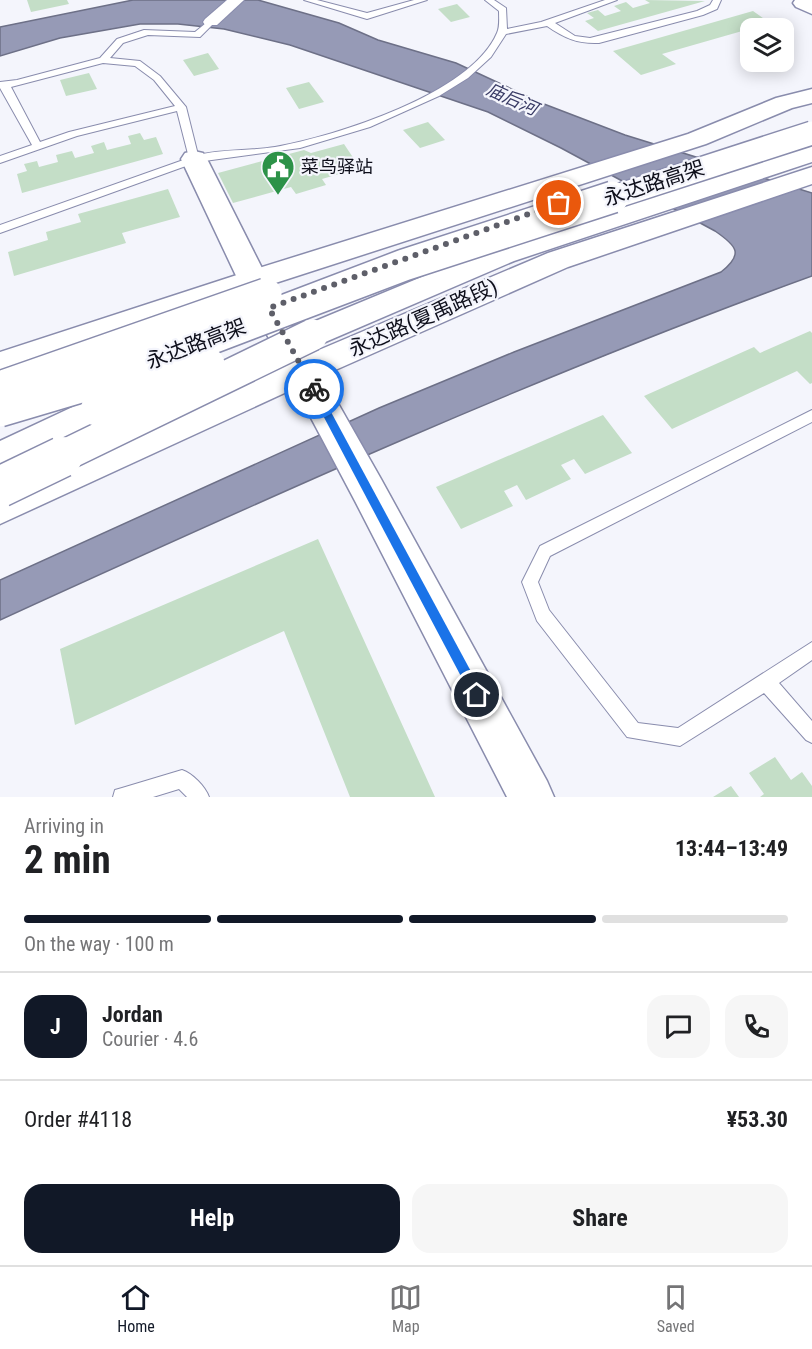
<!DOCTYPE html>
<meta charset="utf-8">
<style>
:root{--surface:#fff;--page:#f6f6f6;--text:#202124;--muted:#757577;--line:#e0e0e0;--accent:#111827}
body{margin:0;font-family:"Roboto Condensed","Noto Sans SC",sans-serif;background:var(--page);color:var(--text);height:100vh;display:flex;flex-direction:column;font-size:22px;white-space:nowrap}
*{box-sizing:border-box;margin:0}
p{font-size:20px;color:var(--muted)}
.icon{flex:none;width:33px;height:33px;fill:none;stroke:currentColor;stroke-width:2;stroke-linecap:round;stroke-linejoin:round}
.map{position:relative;height:797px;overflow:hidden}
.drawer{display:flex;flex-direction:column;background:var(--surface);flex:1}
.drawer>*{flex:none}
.controls{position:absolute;left:740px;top:18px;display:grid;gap:12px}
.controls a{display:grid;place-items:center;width:54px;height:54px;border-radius:12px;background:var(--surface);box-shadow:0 3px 15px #0003;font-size:30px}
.pin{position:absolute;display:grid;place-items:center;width:51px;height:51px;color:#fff;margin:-26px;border:3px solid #fff;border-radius:50%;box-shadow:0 2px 6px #0007}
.courier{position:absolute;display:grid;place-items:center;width:60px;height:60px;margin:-30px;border:4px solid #1a73e8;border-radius:50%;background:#fff;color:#222;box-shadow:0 2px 8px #0007}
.summary em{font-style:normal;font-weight:700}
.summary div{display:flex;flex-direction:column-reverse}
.summary{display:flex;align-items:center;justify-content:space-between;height:102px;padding:0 24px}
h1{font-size:39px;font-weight:700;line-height:45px}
.bar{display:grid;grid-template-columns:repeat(4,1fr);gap:9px 6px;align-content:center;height:72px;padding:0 24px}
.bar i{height:8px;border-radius:4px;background:var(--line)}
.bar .active{background:var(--accent)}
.bar p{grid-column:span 4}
.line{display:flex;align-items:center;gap:15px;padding:0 24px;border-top:2px solid var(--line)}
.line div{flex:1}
.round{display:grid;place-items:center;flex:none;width:63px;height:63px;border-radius:18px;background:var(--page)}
.button{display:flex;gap:12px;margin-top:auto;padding:12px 24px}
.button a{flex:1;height:69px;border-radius:18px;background:var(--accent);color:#fff;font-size:24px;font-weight:700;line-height:69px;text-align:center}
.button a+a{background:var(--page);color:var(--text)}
.dock{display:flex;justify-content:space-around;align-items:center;height:84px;border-top:2px solid var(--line);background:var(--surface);font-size:16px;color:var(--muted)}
.dock a{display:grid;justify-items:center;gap:3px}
.dock .active{color:var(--accent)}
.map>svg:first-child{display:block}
.water{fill:#969ab6;stroke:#6d7087;stroke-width:1.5}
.building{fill:#c4dec7}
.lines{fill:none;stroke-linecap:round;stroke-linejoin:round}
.lane-casing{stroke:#898cad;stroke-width:2}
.street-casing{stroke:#898cad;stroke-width:2}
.secondary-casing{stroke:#898cad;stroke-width:3}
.primary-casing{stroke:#898cad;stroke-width:3}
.highway-casing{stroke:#898cad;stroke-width:3}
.lane{fill:#fff;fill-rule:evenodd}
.street{fill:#fff;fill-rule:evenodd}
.secondary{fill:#fff;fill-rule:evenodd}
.primary{fill:#fff;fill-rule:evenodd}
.highway{fill:#fff;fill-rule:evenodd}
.highway-bridge-far2-casing{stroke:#898cad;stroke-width:26;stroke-linecap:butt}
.highway-bridge-far1-casing{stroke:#898cad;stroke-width:34;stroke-linecap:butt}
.highway-bridge-casing{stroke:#898cad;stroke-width:43;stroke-linecap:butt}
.highway-bridge-far2{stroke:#fff;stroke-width:23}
.highway-bridge-far1{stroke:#fff;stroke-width:31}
.highway-bridge{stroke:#fff;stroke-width:40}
.route{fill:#1a73e8}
.done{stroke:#5e5f69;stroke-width:6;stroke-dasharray:0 10.8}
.labels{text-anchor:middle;stroke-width:4.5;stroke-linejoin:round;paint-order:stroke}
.far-water-label{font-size:18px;font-style:italic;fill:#393b65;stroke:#f4f5fc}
.far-poi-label{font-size:18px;fill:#0d0e1a;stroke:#f4f5fc;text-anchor:start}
.street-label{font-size:21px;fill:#0d0e1a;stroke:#f4f5fc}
</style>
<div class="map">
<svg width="812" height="797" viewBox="0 0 812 797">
<rect width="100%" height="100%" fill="#f4f5fc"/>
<path class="water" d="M133 0H258L339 23 378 40 456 63 544 104 625 135 812 193V276C536 376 267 498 0 620V580L379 408 514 352 721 272C744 254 737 246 715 231L561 148 488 112 290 45 224 29 178 24H140L60 38 0 56V27Z"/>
<path class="building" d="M27 0H67L69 4 31 12Z
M645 0 705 1 598 31 585 21 594 18 587 13 598 10 605 16 621 11 614 6 626 2 633 8 650 3Z
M457 4 470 17 451 22 438 9Z
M753 11 770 23 662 54 676 64 641 75 613 51Z
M208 53 219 69 194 76 183 60Z
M89 73 97 89 66 96 60 80Z
M309 82 324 102 299 109 286 88Z
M428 122 445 140 420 148 403 130Z
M140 133 144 140 156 137 163 154 22 193 17 174 27 171 24 164 37 161 39 167 58 162 56 155 72 151 75 158 94 153 91 146 104 142 107 150 131 144 128 136Z
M344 144 360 168 322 179 326 185 296 194 291 187 233 203 218 173 304 150 311 153Z
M168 189 180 217 122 233 126 243 14 276 8 252 48 240 46 232 81 222 78 214Z
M810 331 812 333V383L810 384 797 371 672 429 644 396 754 347 760 353Z
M603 415 632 453 585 474 574 459 561 465 571 479 526 500 517 485 504 491 513 506 461 529 436 487Z
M318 539 435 797H350L284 631 75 725 60 649Z
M775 757 791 780 802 772 812 786V797H760L764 794 749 773Z
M731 786 739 797H713Z"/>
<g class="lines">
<g class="lane-casing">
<path id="lane" d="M304 0H317L367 13 414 0H427L367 19Z
M485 0H494L506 8 507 29 541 22 605 0H617L555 23 575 36 590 38 697 11 710 5 713 0H721L717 9 703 15 599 43C578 44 564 38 547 26L506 34 491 57 468 78 439 96 370 127 300 148 197 162 0 233V225L189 158 177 111 77 136 0 163V156L32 145 0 88V82L17 80 100 58 117 39 144 30 195 32 211 19 215 22 200 37 148 35 123 43 110 58 140 61 160 76 186 107 198 155C223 149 250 151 275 147 336 136 471 94 497 33 500 27 499 18 499 11ZM103 63 135 66 154 80 175 106 69 132 40 142 11 87Z
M812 410V422L550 556 538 582 549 610 638 723 678 728 812 642V660L779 683 812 721V743L806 740 764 693 680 746 627 737 537 621 522 582 540 546Z
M182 770C193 774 205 786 209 797H187L179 789 153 797H113L115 790 122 788Z"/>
</g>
<g class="street-casing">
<path id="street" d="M227 0H244L217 25H205L203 22 205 19Z"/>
</g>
<g class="secondary-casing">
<path id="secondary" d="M194 151 203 153 207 159 268 280 381 479 547 781 554 797H507L355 501 238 280 181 159 185 153Z"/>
</g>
<g class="primary-casing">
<path id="primary" d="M795 0H812V14L796 7 793 3Z
M812 89V103L792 108 706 144 263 287 0 378V352L243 273 688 134 776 98Z
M812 167V184L568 267 315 379 0 524V491L293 361 548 253Z"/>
</g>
<g class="highway-casing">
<path id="highway" d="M812 146V162L514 261 323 343 312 347 301 343 297 335 301 327 494 247Z
M96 396 108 400 113 410 108 420 0 472V441Z"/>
</g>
<use href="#lane" class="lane"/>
<use href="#street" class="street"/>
<use href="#secondary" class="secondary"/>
<use href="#primary" class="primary"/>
<use href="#highway" class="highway"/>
<g class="highway-bridge-far2-casing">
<path id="highway-bridge-far2" d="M608 199 812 133"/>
</g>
<g class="highway-bridge-far1-casing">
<path id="highway-bridge-far1" d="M0 387 266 294
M96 410 209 364
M0 411 91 384 404 265 613 197
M59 458 312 335"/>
</g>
<g class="highway-bridge-casing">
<path id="highway-bridge" d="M0 487 62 457"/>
</g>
<use href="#highway-bridge-far2" class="highway-bridge-far2"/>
<use href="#highway-bridge-far1" class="highway-bridge-far1"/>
<use href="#highway-bridge" class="highway-bridge"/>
</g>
<path class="route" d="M314 385 317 386 481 690 483 695 481 699 477 701 473 699 309 389Z"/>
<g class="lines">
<path class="done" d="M314 389 269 308 559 203"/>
</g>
<defs>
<g id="civic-pin" transform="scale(1.725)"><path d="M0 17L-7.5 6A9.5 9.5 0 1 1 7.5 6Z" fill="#2c9248" stroke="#f4f5fc"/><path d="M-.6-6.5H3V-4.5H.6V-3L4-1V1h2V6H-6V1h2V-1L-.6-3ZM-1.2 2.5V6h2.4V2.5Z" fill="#fff"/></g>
</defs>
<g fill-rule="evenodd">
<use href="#civic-pin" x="278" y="167"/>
</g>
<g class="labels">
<g class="far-water-label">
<text transform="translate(512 99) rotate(24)" y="6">庙后河</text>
</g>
<g class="far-poi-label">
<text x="301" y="173">菜鸟驿站</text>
</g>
<g class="street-label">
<text transform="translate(654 183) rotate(-18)" y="7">永达路高架</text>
<text transform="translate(423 318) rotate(-24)" y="7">永达路(夏禹路段)</text>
<text transform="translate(196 344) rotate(-21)" y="7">永达路高架</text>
</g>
</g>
</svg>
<div class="controls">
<a><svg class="icon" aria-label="layers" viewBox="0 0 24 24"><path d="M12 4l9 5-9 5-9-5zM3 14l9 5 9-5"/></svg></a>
</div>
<div class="pin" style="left:559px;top:203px;background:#ea580c"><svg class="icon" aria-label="bag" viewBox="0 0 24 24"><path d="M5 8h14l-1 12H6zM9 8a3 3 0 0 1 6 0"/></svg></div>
<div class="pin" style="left:477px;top:695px;background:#1f2937"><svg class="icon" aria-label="home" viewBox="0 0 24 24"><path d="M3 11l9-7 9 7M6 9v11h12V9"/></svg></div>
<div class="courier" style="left:314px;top:389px"><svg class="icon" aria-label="bike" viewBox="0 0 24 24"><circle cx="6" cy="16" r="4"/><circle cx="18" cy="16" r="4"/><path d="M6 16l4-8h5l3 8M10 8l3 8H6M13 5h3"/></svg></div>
</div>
<section class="drawer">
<div class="summary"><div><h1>2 min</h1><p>Arriving in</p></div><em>13:44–13:49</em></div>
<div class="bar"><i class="active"></i><i class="active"></i><i class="active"></i><i></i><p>On the way · 100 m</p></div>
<div class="line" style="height:108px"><b class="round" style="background:var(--accent);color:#fff">J</b><div><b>Jordan</b><p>Courier · 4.6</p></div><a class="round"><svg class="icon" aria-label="chat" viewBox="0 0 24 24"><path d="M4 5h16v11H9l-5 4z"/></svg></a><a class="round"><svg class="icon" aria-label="phone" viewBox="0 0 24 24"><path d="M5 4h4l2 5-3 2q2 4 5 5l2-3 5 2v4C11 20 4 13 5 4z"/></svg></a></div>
<div class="line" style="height:78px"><div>Order #4118</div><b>¥53.30</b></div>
<div class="button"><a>Help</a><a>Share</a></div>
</section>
<nav class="dock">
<a class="active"><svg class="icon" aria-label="home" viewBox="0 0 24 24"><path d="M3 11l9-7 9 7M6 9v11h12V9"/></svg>Home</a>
<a><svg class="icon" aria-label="map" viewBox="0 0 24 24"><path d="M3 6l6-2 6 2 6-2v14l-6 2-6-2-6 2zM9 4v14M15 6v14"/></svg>Map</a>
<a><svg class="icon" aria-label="saved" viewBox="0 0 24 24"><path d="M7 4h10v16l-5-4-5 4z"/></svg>Saved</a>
</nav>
